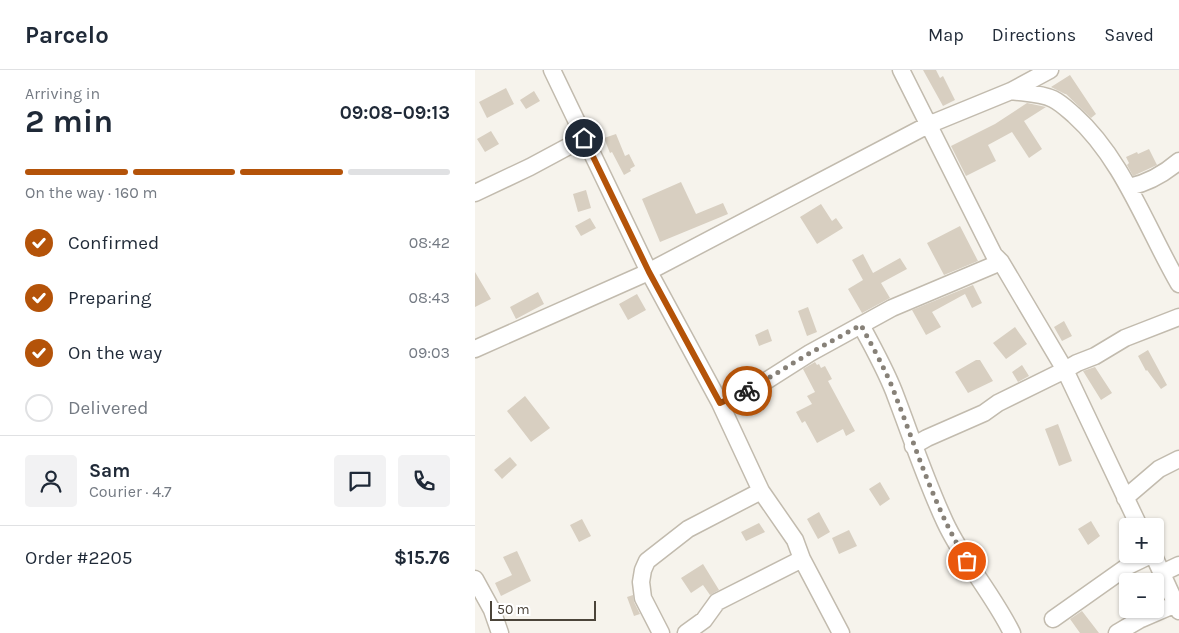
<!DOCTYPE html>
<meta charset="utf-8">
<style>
:root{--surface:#fff;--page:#f2f2f3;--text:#1f2937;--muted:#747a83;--line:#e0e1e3;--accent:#b45309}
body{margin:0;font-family:Karla,sans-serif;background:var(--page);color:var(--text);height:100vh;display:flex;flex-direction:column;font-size:19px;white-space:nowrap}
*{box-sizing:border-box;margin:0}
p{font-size:16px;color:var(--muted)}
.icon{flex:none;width:28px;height:28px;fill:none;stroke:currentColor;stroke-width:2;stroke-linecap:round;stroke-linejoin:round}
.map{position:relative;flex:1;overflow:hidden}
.panel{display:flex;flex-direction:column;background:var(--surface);width:475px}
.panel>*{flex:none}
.tools{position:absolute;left:644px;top:448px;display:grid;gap:10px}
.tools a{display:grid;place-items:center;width:45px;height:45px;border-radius:5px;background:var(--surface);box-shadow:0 1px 4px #0004;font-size:25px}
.scale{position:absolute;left:15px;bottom:12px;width:106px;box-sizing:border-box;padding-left:5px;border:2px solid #4b4439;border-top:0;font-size:14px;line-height:18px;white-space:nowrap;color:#4b4439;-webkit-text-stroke:4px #fff;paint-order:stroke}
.pin{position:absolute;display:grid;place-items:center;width:42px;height:42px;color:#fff;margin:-21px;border:2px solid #fff;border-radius:50%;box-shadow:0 1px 5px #0007}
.courier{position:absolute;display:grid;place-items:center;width:50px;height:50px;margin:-25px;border:4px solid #b45309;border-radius:50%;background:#fff;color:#222;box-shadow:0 1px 6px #0007}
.head em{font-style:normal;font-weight:700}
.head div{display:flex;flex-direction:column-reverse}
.head{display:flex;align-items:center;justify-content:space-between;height:85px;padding:0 25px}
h1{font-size:32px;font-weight:700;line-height:38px}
.bar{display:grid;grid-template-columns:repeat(4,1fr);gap:8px 5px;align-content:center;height:60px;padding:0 25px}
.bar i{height:6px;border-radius:4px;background:var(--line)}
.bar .active{background:var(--accent)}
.bar p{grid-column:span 4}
.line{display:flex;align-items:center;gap:12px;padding:0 25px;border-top:1px solid var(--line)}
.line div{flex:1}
.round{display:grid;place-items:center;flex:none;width:52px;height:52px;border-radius:5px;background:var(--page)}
ol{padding:0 25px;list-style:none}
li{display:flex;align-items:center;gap:15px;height:55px}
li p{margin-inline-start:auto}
li .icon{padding:5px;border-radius:50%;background:var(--accent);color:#fff;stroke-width:4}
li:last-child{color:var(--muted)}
li i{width:28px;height:28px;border:2px solid var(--line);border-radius:50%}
header{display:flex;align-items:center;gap:30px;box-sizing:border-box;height:70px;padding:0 25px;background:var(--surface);border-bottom:1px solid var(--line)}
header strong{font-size:24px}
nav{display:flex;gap:28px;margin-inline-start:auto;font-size:18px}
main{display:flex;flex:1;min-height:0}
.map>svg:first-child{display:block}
.building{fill:#d8cfc1}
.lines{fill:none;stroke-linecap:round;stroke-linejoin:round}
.minor-casing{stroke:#c2bbae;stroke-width:19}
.minor{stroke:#fff;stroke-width:16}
.done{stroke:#878178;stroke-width:5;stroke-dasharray:0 9}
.route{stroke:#b45309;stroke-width:6}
</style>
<header>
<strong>Parcelo</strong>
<nav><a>Map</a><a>Directions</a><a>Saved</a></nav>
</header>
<main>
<section class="panel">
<div class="head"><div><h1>2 min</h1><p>Arriving in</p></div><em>09:08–09:13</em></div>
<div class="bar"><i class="active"></i><i class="active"></i><i class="active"></i><i></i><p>On the way · 160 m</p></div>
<ol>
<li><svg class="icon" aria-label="check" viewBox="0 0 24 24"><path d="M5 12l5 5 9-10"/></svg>Confirmed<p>08:42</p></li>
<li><svg class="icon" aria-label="check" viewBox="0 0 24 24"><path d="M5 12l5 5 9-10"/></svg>Preparing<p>08:43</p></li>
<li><svg class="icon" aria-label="check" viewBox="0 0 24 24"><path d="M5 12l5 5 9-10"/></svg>On the way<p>09:03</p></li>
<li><i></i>Delivered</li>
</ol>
<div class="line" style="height:90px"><a class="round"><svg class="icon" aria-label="person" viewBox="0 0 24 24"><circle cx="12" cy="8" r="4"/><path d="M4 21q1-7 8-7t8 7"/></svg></a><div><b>Sam</b><p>Courier · 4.7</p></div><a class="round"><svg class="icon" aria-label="chat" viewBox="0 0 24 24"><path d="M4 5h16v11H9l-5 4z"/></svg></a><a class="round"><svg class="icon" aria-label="phone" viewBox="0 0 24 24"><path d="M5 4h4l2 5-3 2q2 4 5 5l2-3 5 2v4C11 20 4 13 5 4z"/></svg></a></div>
<div class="line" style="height:65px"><div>Order #2205</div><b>$15.76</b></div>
</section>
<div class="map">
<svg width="704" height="563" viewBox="0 0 704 563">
<rect width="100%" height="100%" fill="#f6f3ec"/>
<path class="building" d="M448 0H461L465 8 468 6 480 30 468 36Z
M595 5 621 44 616 48 591 24H590L576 17Z
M31 18 39 34 12 48 4 32Z
M59 21 65 31 51 39 45 30Z
M552 33 571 37 549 51 567 79 554 88 537 62 513 75 521 91 491 106 476 76 520 54Z
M16 61 24 74 10 82 2 69Z
M141 64 150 86 154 84 160 96 155 99 156 101 149 105 137 82 135 83 129 68Z
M674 79 682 95 658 106 652 95 654 93 651 87 662 82 663 84Z
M206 112 221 144 248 133 253 144 185 172 167 129Z
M111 120 116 138 103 142 98 124Z
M346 134 357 151 361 148 368 158 342 174 325 147Z
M115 148 121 158 106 166 100 156Z
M485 156 503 191 469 205 452 173Z
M388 184 398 203 425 188 432 199 406 213 415 228 387 243 373 219 388 210 377 190Z
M0 202 16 229 0 237Z
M498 215 507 233 497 238 490 224 457 242 466 257 451 265 437 240Z
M63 222 69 234 41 249 35 237Z
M162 224 171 240 153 250 144 234Z
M333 237 342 262 332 266 323 241Z
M589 251 597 266 587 271 579 257Z
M540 257 552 274 531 289 518 273Z
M293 259 297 271 284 276 280 265Z
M673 280 692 315 686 319 672 300 671 301 663 286Z
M501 290H505L518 311 493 323 480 302Z
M340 292 342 295 344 294 346 298 350 296 357 309 353 311 380 361 371 366 368 359 342 373 330 351 327 353 321 342 337 334 332 326 340 322 328 299Z
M547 295 554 306 543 312 537 302Z
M620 297 637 323 626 330 608 301Z
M50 326 75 358 56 372 32 341Z
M583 354 597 391 584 396 570 359Z
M35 387 42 395 27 409 19 400Z
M405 412 415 429 405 436 394 419Z
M344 442 355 462 343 469 332 449Z
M107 449 116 466 104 472 95 455Z
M616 451 625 466 613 475 603 459Z
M284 453 290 462 271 471 266 462Z
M374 460 382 476 364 484 357 468Z
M42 481 56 511 26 526 20 513 37 505 28 487Z
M228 494 244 520 235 525 228 515 216 523 206 508Z
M158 525 159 532 165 544 159 546 152 527Z
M607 541 624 563H605L595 549Z"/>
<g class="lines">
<g class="minor-casing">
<path id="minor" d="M77 0 174 202 245 333 286 421 320 470 327 489 366 563
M426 0 519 185 526 192 590 300 664 456
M536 21C549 23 566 23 578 29 586 33 592 39 599 45 648 89 671 157 704 214
M654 117C673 113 690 103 704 91
M0 123 55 97 109 68
M386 255C398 278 412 302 421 327 437 369 451 411 470 452 488 491 518 524 537 563
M0 279 169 204 453 55 536 21 575 0
M245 333 280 318 335 283 417 238 526 192
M438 376 452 368 509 343 523 333 590 300 602 293 620 286 650 268 704 247
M650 428 684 399 704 389
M687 503 704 495
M0 509 17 540 25 563
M578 549 653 496 678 484 704 541
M186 563 168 528 166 512 168 500 172 491 213 459 286 421
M211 563 229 550 242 532 327 489
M642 563 664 550 701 534"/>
</g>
<use href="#minor" class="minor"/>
</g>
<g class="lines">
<path class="done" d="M272 321 335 283 386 255C398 278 412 302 421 327 443 383 460 439 492 491"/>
<path class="route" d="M109 68 174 202 245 333 272 321"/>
</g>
</svg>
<div class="tools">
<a>+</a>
<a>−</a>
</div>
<div class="scale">50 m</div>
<div class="pin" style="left:492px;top:491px;background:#ea580c"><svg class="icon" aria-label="bag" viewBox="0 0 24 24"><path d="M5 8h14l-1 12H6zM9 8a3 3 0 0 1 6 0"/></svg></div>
<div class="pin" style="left:109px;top:68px;background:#1f2937"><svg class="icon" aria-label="home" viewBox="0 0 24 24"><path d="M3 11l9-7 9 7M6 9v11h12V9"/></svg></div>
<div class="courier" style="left:272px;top:321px"><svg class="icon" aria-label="bike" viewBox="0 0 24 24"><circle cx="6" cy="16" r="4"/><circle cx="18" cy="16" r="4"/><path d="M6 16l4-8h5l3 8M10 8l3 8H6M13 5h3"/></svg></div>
</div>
</main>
